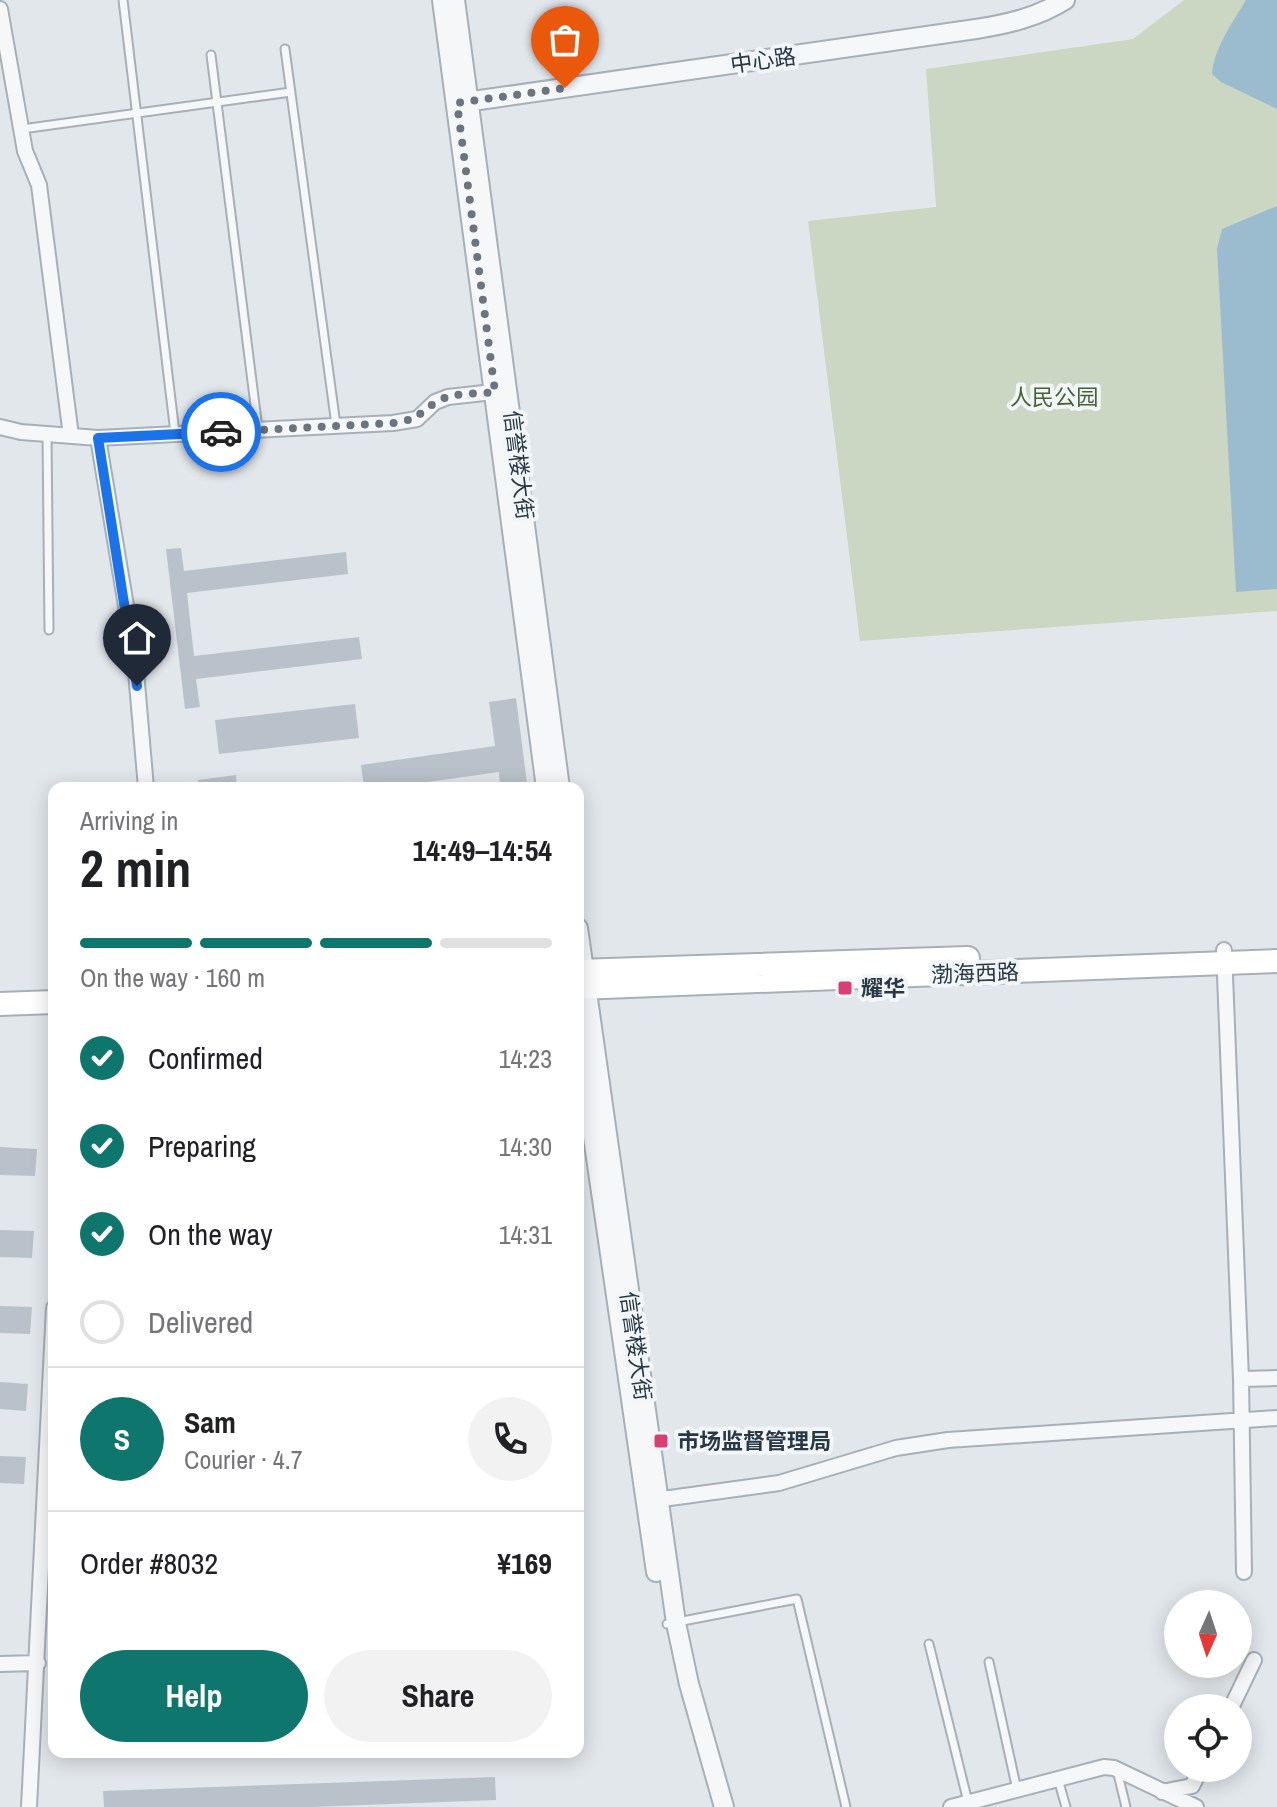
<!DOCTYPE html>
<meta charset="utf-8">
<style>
:root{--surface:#fff;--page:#f2f2f2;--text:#202124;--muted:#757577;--line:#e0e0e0;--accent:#0f766e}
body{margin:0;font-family:"Archivo Narrow","Noto Sans SC",sans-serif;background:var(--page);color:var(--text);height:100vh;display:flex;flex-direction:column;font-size:30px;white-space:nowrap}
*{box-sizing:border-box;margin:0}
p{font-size:26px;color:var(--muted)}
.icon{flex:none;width:44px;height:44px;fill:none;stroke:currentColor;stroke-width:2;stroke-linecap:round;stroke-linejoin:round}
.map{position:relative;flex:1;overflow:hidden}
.side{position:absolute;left:48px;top:782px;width:536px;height:976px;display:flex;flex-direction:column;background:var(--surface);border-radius:16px;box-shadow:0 4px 20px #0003}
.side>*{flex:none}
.needle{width:52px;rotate:183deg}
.tools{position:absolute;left:1164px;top:1590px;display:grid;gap:16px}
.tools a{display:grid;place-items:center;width:88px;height:88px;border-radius:50%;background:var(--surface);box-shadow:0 4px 20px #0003;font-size:40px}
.pin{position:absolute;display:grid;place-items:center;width:68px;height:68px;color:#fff;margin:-82px -34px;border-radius:50% 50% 50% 0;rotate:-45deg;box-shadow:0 0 8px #0007}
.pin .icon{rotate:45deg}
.courier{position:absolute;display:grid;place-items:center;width:80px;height:80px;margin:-40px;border:6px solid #1a73e8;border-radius:50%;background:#fff;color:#222;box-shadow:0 2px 10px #0007}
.head em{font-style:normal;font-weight:700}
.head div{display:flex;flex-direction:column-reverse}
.head{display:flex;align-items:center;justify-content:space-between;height:136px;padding:0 32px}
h1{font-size:52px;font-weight:700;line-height:60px}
.bar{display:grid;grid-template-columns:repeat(4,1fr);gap:12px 8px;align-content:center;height:96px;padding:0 32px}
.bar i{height:10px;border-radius:6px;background:var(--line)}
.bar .active{background:var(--accent)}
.bar p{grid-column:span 4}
.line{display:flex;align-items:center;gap:20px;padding:0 32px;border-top:2px solid var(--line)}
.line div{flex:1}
.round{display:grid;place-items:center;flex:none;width:84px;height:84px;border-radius:42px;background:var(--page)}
ol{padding:0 32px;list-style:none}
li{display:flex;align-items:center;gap:24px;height:88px}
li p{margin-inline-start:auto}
li .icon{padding:8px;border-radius:50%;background:var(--accent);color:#fff;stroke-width:4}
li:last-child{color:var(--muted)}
li i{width:44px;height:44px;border:4px solid var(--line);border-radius:50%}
.cta{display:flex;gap:16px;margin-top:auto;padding:16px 32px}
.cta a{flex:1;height:92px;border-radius:48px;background:var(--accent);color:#fff;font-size:32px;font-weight:700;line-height:92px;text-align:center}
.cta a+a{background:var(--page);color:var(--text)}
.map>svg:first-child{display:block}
.green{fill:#cbd6c3}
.water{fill:#9bbcce}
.building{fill:#b9c2ca}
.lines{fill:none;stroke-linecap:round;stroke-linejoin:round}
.service-casing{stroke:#a7afb7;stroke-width:11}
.minor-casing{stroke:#a7afb7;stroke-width:18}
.tertiary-casing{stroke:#a7afb7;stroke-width:22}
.secondary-casing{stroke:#a7afb7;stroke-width:26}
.service{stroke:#f5f7f9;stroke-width:7}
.minor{stroke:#f5f7f9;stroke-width:14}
.tertiary{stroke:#f5f7f9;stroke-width:18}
.secondary{stroke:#fff;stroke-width:22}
.done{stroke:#6a757f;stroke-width:8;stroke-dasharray:0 14.4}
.route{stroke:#1a73e8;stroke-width:10}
.poi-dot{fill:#d84071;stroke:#f2f6f9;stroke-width:3}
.labels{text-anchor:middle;stroke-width:8;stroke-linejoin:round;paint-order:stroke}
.street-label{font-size:22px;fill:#293845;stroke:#f2f6f9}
.park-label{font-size:22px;fill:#456235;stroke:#f2f6f9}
.poi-label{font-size:22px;font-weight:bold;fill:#293845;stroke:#f2f6f9;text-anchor:start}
</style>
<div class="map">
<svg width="1277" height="1807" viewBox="0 0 1277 1807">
<rect width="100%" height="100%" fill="#e2e7ec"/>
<path class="green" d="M1184 0H1277V611L860 641 808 221 936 207 926 69 1133 39Z"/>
<path class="water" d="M1246 0H1277V109L1221 82 1212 74C1214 48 1233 22 1246 0Z
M1277 206V589L1236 592 1217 249 1222 229Z"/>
<path class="building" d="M181 548 184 571 346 552 348 574 187 593 194 656 359 637 362 659 196 679 200 707 185 709 166 549Z
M516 698 527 783 500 786 499 772 385 788H364L361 765 495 746 489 702Z
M355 704 359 738 219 754 215 720Z
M236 775 237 788H199L198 780Z
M0 1147 37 1149 35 1176 0 1175Z
M0 1230 34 1231 32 1258 0 1257Z
M0 1306 32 1307 30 1334 0 1333Z
M0 1382 28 1384 26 1411 0 1409Z
M0 1456 26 1457 24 1484 0 1483Z
M495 1777 496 1800 311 1807H104L103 1791Z"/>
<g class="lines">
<g class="service-casing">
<path id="service" d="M123 0 175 433
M285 49 336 425
M211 55 258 429
M22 129 291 92
M47 434 49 630
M667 1624 797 1599 846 1807
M929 1644 968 1802
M989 1662 1017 1790
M1117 1770 1126 1807
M1058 1779 1066 1807"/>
</g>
<g class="minor-casing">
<path id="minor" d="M0 9 25 151 39 185 71 436
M0 427 21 432 98 438 393 423 417 419 435 402 448 397 502 391
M98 438 135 660 146 788
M1224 950 1241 1379 1244 1572
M1241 1379 1277 1378
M648 1501 779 1483 896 1448 948 1440 1277 1418
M0 1664 38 1663
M1231 1708 1254 1660
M1162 1792 1192 1786 1201 1768
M29 1807 54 1308
M951 1807 1104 1767 1114 1768 1196 1807"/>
</g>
<g class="tertiary-casing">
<path id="tertiary" d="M442 0 546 788
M455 0 560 788
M459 103 976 29C1008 24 1038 17 1065 0
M578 928 676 1623 689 1684 724 1807
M578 1033 656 1572"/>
</g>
<g class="secondary-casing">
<path id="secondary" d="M578 971 968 958
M578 988 1277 961
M0 1004 54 1002"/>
</g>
<use href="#service" class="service"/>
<use href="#minor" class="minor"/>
<use href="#tertiary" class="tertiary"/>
<use href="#secondary" class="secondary"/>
</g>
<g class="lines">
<path class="done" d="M221 432 393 423C423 418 415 415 438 401 453 392 478 394 495 392L457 103 565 88"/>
<path class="route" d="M137 686 98 438 221 432"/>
</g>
<g class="poi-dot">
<rect x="837" y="980" width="16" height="16" rx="4"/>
<rect x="653" y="1433" width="16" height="16" rx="4"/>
</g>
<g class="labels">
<g class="street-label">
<text transform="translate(763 60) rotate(-8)" y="8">中心路</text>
<text transform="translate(519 465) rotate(83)" y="8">信誉楼大街</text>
<text transform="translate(975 973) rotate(-2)" y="8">渤海西路</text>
<text transform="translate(636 1346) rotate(82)" y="8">信誉楼大街</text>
</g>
<g class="park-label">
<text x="1054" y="405">人民公园</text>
</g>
<g class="poi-label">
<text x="861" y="996">耀华</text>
<text x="677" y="1449">市场监督管理局</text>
</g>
</g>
</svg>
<div class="tools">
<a><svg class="needle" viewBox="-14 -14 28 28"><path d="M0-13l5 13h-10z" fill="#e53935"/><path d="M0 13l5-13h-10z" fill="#757577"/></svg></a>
<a><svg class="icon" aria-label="locate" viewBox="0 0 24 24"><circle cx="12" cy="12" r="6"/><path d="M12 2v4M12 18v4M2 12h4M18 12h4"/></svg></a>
</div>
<div class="pin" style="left:565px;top:88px;background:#ea580c"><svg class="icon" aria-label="bag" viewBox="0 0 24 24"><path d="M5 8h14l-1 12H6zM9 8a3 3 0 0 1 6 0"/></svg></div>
<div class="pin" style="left:137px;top:686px;background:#1f2937"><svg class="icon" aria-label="home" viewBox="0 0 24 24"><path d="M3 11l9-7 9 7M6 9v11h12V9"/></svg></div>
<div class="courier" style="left:221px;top:432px"><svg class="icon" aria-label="car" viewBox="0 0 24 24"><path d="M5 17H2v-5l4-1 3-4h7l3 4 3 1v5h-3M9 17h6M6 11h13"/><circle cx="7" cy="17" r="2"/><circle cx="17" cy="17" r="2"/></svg></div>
<section class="side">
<div class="head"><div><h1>2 min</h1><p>Arriving in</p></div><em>14:49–14:54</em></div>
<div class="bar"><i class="active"></i><i class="active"></i><i class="active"></i><i></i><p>On the way · 160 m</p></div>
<ol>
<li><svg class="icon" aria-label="check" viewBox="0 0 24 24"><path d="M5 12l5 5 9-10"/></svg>Confirmed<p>14:23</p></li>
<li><svg class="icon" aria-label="check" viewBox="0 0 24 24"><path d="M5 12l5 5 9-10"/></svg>Preparing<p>14:30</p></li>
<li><svg class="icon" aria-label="check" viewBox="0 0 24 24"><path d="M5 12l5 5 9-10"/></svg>On the way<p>14:31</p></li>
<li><i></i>Delivered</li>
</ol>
<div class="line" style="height:144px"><b class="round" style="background:var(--accent);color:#fff">S</b><div><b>Sam</b><p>Courier · 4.7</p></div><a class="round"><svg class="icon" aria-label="phone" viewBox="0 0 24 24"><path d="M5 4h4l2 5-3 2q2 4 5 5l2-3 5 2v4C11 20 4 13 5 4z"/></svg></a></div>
<div class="line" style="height:104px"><div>Order #8032</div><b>¥169</b></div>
<div class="cta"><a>Help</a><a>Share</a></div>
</section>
</div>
